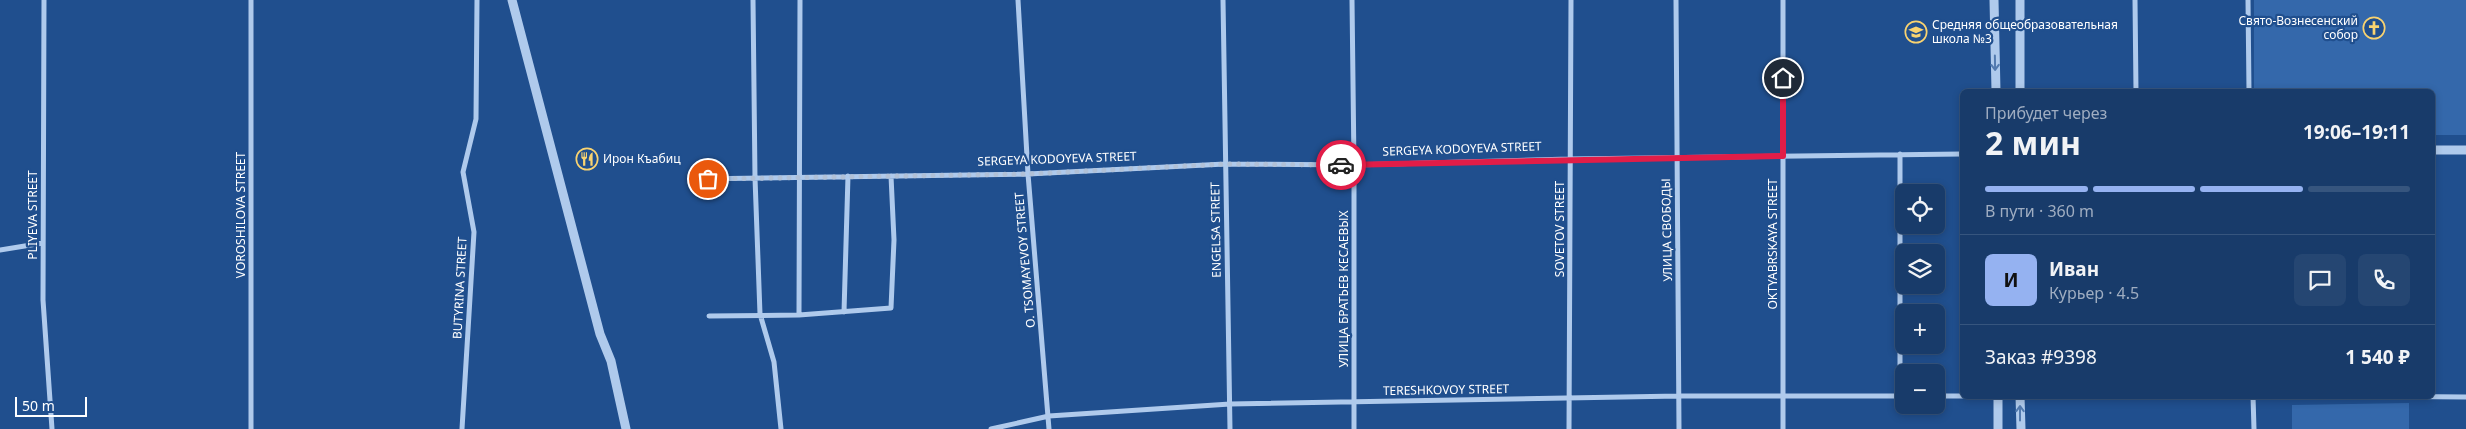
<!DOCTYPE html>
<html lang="ru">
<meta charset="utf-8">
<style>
:root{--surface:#183b6a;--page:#254672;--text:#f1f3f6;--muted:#9fadc1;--line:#36557e;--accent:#95b2f1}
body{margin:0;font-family:"Noto Sans",sans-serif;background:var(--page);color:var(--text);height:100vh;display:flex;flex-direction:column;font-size:19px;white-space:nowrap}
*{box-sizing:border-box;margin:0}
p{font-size:16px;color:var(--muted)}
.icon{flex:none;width:28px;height:28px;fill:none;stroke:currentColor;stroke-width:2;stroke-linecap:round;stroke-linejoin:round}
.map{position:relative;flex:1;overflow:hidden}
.side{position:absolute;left:1960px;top:89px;width:475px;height:310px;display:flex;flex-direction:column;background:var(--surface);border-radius:8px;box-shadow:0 2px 8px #0003,0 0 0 1px var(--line)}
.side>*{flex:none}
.controls{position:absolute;left:1895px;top:184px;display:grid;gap:10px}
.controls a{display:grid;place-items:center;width:50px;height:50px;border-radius:8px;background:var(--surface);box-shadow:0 2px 8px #0003,0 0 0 1px var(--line);font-size:25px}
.scale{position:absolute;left:15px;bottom:12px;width:72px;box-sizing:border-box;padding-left:5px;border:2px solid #fff;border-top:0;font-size:14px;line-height:18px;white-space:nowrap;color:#fff;-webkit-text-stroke:4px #204f8e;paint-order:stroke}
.pin{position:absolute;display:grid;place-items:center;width:42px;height:42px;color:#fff;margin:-21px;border:2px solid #fff;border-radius:50%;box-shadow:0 1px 5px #0007}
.courier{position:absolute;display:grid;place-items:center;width:50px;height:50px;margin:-25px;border:4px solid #e11d48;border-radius:50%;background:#fff;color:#222;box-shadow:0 1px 6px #0007}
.head em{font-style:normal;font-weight:700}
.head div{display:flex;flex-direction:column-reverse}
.head{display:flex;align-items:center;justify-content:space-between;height:85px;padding:0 25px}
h1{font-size:32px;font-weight:700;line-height:38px}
.bar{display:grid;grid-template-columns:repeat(4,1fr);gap:8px 5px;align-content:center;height:60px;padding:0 25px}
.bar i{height:6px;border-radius:4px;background:var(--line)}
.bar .current{background:var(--accent)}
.bar p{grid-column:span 4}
.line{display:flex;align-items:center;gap:12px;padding:0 25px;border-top:1px solid var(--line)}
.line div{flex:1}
.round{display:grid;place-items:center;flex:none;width:52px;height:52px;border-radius:8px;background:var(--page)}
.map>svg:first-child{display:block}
.green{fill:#3468ab}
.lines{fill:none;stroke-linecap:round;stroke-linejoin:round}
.minor{stroke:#afcaec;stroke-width:5}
.tertiary{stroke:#afcaec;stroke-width:9}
.oneway{stroke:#527aaf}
.done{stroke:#b1c1d7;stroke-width:5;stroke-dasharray:0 9}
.route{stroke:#e11d48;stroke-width:6}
.labels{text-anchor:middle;stroke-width:4.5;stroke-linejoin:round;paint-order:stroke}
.poi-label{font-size:12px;fill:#fff;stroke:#204f8e;text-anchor:start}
.street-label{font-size:12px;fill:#fff;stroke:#204f8e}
</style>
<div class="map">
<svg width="2466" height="429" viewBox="0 0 2466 429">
<rect width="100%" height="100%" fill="#204f8e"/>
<path class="green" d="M2254 0H2466V135H2433L2432 91H2254Z
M2409 403V429H2292V405Z"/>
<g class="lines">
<path class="minor" d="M44 0 43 300 52 429
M251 0V429
M753 0 755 178 760 314 774 362 781 429
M1018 0 1028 174 1049 429
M1223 0 1230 429
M1352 0 1354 165V429
M1676 0 1679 429
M2135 0 2136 91
M2248 0 2249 91
M1900 154V396
M693 179 1028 174 1225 164 1354 165 1570 159 1962 154
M0 250 43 243
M844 312 848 176
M799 315 800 0
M709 316 799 315 891 308 894 240 891 176
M1936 396H1962
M2253 396 2254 429
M2348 396 2466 397
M462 429 474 232 463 172 476 119 477 0
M991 429 1049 416 1230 404 1679 396H1904
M1569 429 1571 0
M1783 429V0"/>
<path class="tertiary" d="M512 0 600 334 611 361 626 429
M1994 0 1996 91
M2020 0V91
M2432 150H2466
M1998 396V429
M2020 396 2021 429"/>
</g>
<defs><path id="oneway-shaft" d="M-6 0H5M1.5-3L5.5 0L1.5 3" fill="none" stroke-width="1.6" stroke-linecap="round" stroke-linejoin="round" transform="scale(1.25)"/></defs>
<g class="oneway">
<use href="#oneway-shaft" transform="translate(1995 63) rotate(89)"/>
<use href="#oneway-shaft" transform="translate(2020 413) rotate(-90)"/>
</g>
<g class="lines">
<path class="done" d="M708 179 1028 174 1225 164 1341 165"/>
<path class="route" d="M1341 165 1783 156V78"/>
</g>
<defs>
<g id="church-ring" transform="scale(1.125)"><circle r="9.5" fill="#204f8e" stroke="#f9d370" stroke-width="1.5"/><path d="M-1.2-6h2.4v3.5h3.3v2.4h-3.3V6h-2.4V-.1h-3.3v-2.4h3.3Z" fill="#f9d370"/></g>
<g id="school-ring" transform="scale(1.125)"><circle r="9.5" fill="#204f8e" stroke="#f9d370" stroke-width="1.5"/><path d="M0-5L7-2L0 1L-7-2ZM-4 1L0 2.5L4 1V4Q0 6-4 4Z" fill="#f9d370"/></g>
<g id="restaurant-ring" transform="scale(1.125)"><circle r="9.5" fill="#204f8e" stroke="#f9d370" stroke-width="1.5"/><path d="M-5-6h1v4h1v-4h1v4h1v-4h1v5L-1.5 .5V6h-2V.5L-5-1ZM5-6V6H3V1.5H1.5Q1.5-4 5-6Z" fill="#f9d370"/></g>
</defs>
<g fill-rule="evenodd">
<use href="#church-ring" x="2374" y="28"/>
<use href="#school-ring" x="1916" y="32"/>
<use href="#restaurant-ring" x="587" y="159"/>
</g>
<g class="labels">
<g class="poi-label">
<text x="2358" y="25" text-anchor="end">Свято-Вознесенский<tspan x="2358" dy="14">собор</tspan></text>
<text x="1932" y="29">Средняя общеобразовательная<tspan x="1932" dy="14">школа №3</tspan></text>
<text x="603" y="163">Ирон Къабиц</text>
</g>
<g class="street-label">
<text transform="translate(1462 149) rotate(-2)" y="4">SERGEYA KODOYEVA STREET</text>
<text transform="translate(1057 159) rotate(-2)" y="4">SERGEYA KODOYEVA STREET</text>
<text transform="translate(33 215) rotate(-90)" y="4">PLIYEVA STREET</text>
<text transform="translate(241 215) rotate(-90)" y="4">VOROSHILOVA STREET</text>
<text transform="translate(1560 229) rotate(-90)" y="4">SOVETOV STREET</text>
<text transform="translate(1216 230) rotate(-91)" y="4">ENGELSA STREET</text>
<text transform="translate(1667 230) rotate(-91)" y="4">УЛИЦА СВОБОДЫ</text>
<text transform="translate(1773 244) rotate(-90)" y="4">OKTYABRSKAYA STREET</text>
<text transform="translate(1025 260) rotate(-95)" y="4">O. TSOMAYEVOY STREET</text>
<text transform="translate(460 288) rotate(-87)" y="4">BUTYRINA STREET</text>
<text transform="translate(1344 289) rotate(-90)" y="4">УЛИЦА БРАТЬЕВ КЕСАЕВЫХ</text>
<text transform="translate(1446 390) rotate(-1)" y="4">TERESHKOVOY STREET</text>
</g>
</g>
</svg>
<div class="controls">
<a><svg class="icon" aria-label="locate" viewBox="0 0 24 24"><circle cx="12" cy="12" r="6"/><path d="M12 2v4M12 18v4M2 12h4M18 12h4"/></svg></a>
<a><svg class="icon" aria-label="layers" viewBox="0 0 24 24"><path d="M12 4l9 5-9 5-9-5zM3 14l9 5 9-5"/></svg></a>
<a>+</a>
<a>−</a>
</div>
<div class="scale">50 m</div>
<div class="pin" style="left:708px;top:179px;background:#ea580c"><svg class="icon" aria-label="bag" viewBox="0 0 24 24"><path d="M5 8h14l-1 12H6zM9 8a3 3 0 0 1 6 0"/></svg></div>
<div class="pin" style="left:1783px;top:78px;background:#1f2937"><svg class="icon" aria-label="home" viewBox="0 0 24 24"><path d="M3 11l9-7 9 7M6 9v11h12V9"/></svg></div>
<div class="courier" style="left:1341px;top:165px"><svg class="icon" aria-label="car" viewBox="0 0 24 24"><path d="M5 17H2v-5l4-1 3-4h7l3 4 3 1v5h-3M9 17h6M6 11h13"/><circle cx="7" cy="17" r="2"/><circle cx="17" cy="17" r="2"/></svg></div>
<section class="side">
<div class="head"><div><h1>2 мин</h1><p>Прибудет через</p></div><em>19:06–19:11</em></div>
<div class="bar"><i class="current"></i><i class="current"></i><i class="current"></i><i></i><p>В пути · 360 m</p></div>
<div class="line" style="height:90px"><b class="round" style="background:var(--accent);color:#111">И</b><div><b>Иван</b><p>Курьер · 4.5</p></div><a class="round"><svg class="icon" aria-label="chat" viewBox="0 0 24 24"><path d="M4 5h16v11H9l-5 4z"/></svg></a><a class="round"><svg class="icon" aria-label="phone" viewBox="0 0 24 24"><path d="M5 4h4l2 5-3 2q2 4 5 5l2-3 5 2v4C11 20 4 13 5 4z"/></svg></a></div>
<div class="line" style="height:65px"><div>Заказ #9398</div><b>1 540 ₽</b></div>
</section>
</div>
